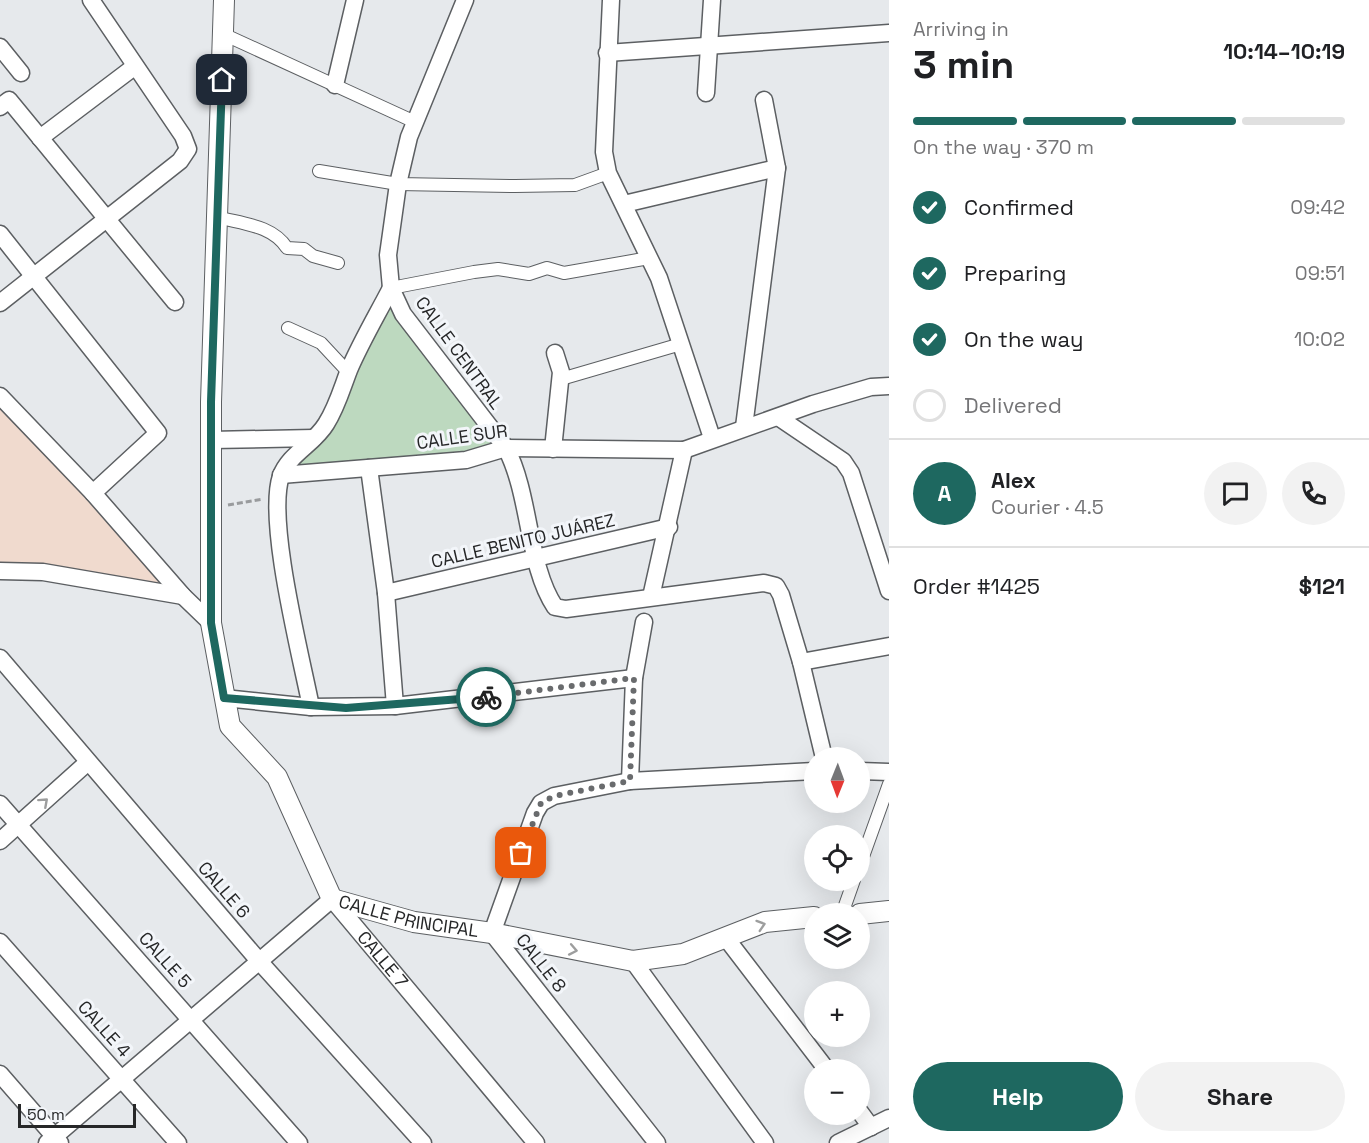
<!DOCTYPE html>
<meta charset="utf-8">
<style>
:root{--surface:#fff;--page:#f2f2f2;--text:#202124;--muted:#757577;--line:#e0e0e0;--accent:#1e6860}
body{margin:0;font-family:"Space Grotesk",sans-serif;background:var(--page);color:var(--text);height:100vh;display:flex;flex-direction:column;font-size:22px;white-space:nowrap}
*{box-sizing:border-box;margin:0}
p{font-size:20px;color:var(--muted)}
.icon{flex:none;width:33px;height:33px;fill:none;stroke:currentColor;stroke-width:2;stroke-linecap:round;stroke-linejoin:round}
.map{position:relative;flex:1;overflow:hidden}
.details{display:flex;flex-direction:column;background:var(--surface);width:480px}
.details>*{flex:none}
.needle{width:39px;rotate:181deg}
.controls{position:absolute;left:804px;top:747px;display:grid;gap:12px}
.controls a{display:grid;place-items:center;width:66px;height:66px;border-radius:50%;background:var(--surface);box-shadow:0 6px 24px #0002;font-size:30px}
.scale{position:absolute;left:18px;bottom:15px;width:118px;box-sizing:border-box;padding-left:6px;border:3px solid #262728;border-top:0;font-size:16px;line-height:21px;white-space:nowrap;color:#262728;-webkit-text-stroke:4px #f3f6fa;paint-order:stroke}
.pin{position:absolute;display:grid;place-items:center;width:51px;height:51px;color:#fff;margin:-26px;border-radius:12px;box-shadow:0 3px 9px #0006}
.courier{position:absolute;display:grid;place-items:center;width:60px;height:60px;margin:-30px;border:4px solid #1e6860;border-radius:50%;background:#fff;color:#222;box-shadow:0 2px 8px #0007}
.head em{font-style:normal;font-weight:800}
.head div{display:flex;flex-direction:column-reverse}
.head{display:flex;align-items:center;justify-content:space-between;height:102px;padding:0 24px}
h1{font-size:39px;font-weight:800;line-height:45px}
.bar{display:grid;grid-template-columns:repeat(4,1fr);gap:9px 6px;align-content:center;height:72px;padding:0 24px}
.bar i{height:8px;border-radius:4px;background:var(--line)}
.bar .on{background:var(--accent)}
.bar p{grid-column:span 4}
.line{display:flex;align-items:center;gap:15px;padding:0 24px;border-top:2px solid var(--line)}
.line div{flex:1}
.round{display:grid;place-items:center;flex:none;width:63px;height:63px;border-radius:32px;background:var(--page)}
ol{padding:0 24px;list-style:none}
li{display:flex;align-items:center;gap:18px;height:66px}
li p{margin-inline-start:auto}
li .icon{padding:6px;border-radius:50%;background:var(--accent);color:#fff;stroke-width:4}
li:last-child{color:var(--muted)}
li i{width:33px;height:33px;border:3px solid var(--line);border-radius:50%}
.action{display:flex;gap:12px;margin-top:auto;padding:12px 24px}
.action a{flex:1;height:69px;border-radius:36px;background:var(--accent);color:#fff;font-size:24px;font-weight:800;line-height:69px;text-align:center}
.action a+a{background:var(--page);color:var(--text)}
main{display:flex;flex:1;min-height:0}
.map>svg:first-child{display:block}
.education{fill:#f0dace}
.green{fill:#bdd9bf}
.lines{fill:none;stroke-linecap:round;stroke-linejoin:round}
.pedestrian-casing{stroke:#5c5f62;stroke-width:14}
.minor-casing{stroke:#5c5f62;stroke-width:19}
.tertiary-casing{stroke:#5c5f62;stroke-width:22}
.path{stroke:#999b9d;stroke-width:3;stroke-dasharray:6 3;stroke-linecap:butt}
.pedestrian{stroke:#fff;stroke-width:12}
.minor{stroke:#fff;stroke-width:16}
.tertiary{stroke:#fff;stroke-width:20}
.oneway{stroke:#9d9e9e}
.done{stroke:#696b6d;stroke-width:6;stroke-dasharray:0 10.8}
.route{stroke:#1e6860;stroke-width:8}
.labels{text-anchor:middle;stroke-width:6;stroke-linejoin:round;paint-order:stroke}
.street-label{font-size:18px;fill:#262728;stroke:#f3f6fa}
</style>
<main>
<div class="map">
<svg width="889" height="1143" viewBox="0 0 889 1143">
<rect width="100%" height="100%" fill="#e6e9ec"/>
<path class="education" d="M0 403 166 587 0 565Z"/>
<path class="green" d="M391 302 499 446 459 456 290 470 355 372Z"/>
<g class="lines">
<g class="pedestrian-casing">
<path id="pedestrian" d="M223 34 415 122
M319 171 398 184 515 186 575 185 608 173
M217 217C243 224 272 225 287 248L304 249 313 256 338 263
M391 288 474 272 498 269 529 274 547 268 564 273 649 258
M288 328 321 343 348 372
M561 379 681 344
M860 865 889 784
M842 914 854 880"/>
</g>
<g class="minor-casing">
<g id="minor">
<path d="M465 0 409 137 398 184 388 255 391 288 403 314 506 448C531 496 527 565 555 607L566 609 764 583 776 586 781 595 801 662 824 758"/>
<path d="M611 0 604 152 608 173 659 278 712 438"/>
<path d="M0 47 21 73"/>
<path d="M607 53 889 33"/>
<path d="M335 85 355 0"/>
<path d="M706 93 712 0"/>
<path d="M0 107 9 100 175 302"/>
<path d="M40 138 134 67"/>
<path d="M624 204 777 168"/>
<path d="M0 234 158 433 93 493"/>
<path d="M0 303 180 161 188 149 183 136 91 0"/>
<path d="M0 396 93 493 183 596 211 623"/>
<path d="M778 417 843 461 851 473 889 591"/>
<path d="M744 427 777 168 764 100"/>
<path d="M211 440 314 438"/>
<path d="M553 449 561 372 555 353"/>
<path d="M369 468 386 593 395 706"/>
<path d="M281 475 466 460 506 448 684 450 813 404 871 387 889 386"/>
<path d="M0 571 43 572 183 596"/>
<path d="M386 593 669 527"/>
<path d="M651 597 684 450"/>
<path d="M0 658 259 961 423 1143"/>
<path d="M801 662 889 646"/>
<path d="M224 698 311 707 395 706 634 678"/>
<path d="M311 707C301 656 266 520 281 476 289 454 314 444 326 424 337 407 342 388 349 370 361 342 377 315 391 288"/>
<path d="M860 771 889 772"/>
<path d="M630 781 634 678 644 622"/>
<path d="M0 804 299 1143"/>
<path d="M0 841 88 762"/>
<path d="M726 938 827 1070"/>
<path d="M0 942 178 1143"/>
<path d="M633 961 765 1143"/>
<path d="M0 1074 60 1143"/>
<path d="M860 1112 871 1127"/>
<path id="s1" d="M47 1143 332 899 536 1143"/>
<path d="M657 1143 492 933 535 813 541 803 554 796 630 781 814 771"/>
<path d="M838 1143 889 1118"/>
</g>
</g>
<g class="tertiary-casing">
<g id="tertiary">
<path id="s2" d="M224 0 211 402V623L230 726 277 777 332 899 414 922 492 933 633 961 683 954 765 922 814 917"/>
<path d="M860 914 889 911"/>
</g>
</g>
<path class="path" d="M228 505 263 499"/>
<use href="#pedestrian" class="pedestrian"/>
<use href="#minor" class="minor"/>
<use href="#tertiary" class="tertiary"/>
</g>
<defs><path id="oneway-chevron" d="M-2-3.5L2.5 0L-2 3.5" fill="none" stroke-width="1.6" stroke-linecap="round" stroke-linejoin="round" transform="scale(1.5)"/></defs>
<g class="oneway">
<use href="#oneway-chevron" transform="translate(44 802) rotate(-42)"/>
<use href="#oneway-chevron" transform="translate(761 925) rotate(-18)"/>
<use href="#oneway-chevron" transform="translate(573 950) rotate(11)"/>
</g>
<g class="lines">
<path class="done" d="M486 697 634 678 630 781 554 796 541 803 521 853"/>
<path class="route" d="M222 80 211 402V623L224 698 346 708 486 697"/>
</g>
<g class="labels">
<g class="street-label">
<text transform="translate(459 353) rotate(54)" y="6">CALLE CENTRAL</text>
<text transform="translate(462 437) rotate(-8)" y="6">CALLE SUR</text>
<text transform="translate(523 541) rotate(-13)" y="6">CALLE BENITO JUÁREZ</text>
<text transform="translate(224 890) rotate(49)" y="6">CALLE 6</text>
<text dy="6" stroke="none"><textPath href="#s2" startOffset="1010">CALLE PRINCIPAL</textPath></text>
<text transform="translate(165 960) rotate(48)" y="6">CALLE 5</text>
<text dy="6" stroke="none"><textPath href="#s1" startOffset="454">CALLE 7</textPath></text>
<text transform="translate(541 963) rotate(52)" y="6">CALLE 8</text>
<text transform="translate(104 1029) rotate(48)" y="6">CALLE 4</text>
</g>
</g>
</svg>
<div class="controls">
<a><svg class="needle" viewBox="-14 -14 28 28"><path d="M0-13l5 13h-10z" fill="#e53935"/><path d="M0 13l5-13h-10z" fill="#757577"/></svg></a>
<a><svg class="icon" aria-label="locate" viewBox="0 0 24 24"><circle cx="12" cy="12" r="6"/><path d="M12 2v4M12 18v4M2 12h4M18 12h4"/></svg></a>
<a><svg class="icon" aria-label="layers" viewBox="0 0 24 24"><path d="M12 4l9 5-9 5-9-5zM3 14l9 5 9-5"/></svg></a>
<a>+</a>
<a>−</a>
</div>
<div class="scale">50 m</div>
<div class="pin" style="left:521px;top:853px;background:#ea580c"><svg class="icon" aria-label="bag" viewBox="0 0 24 24"><path d="M5 8h14l-1 12H6zM9 8a3 3 0 0 1 6 0"/></svg></div>
<div class="pin" style="left:222px;top:80px;background:#1f2937"><svg class="icon" aria-label="home" viewBox="0 0 24 24"><path d="M3 11l9-7 9 7M6 9v11h12V9"/></svg></div>
<div class="courier" style="left:486px;top:697px"><svg class="icon" aria-label="bike" viewBox="0 0 24 24"><circle cx="6" cy="16" r="4"/><circle cx="18" cy="16" r="4"/><path d="M6 16l4-8h5l3 8M10 8l3 8H6M13 5h3"/></svg></div>
</div>
<section class="details">
<div class="head"><div><h1>3 min</h1><p>Arriving in</p></div><em>10:14–10:19</em></div>
<div class="bar"><i class="on"></i><i class="on"></i><i class="on"></i><i></i><p>On the way · 370 m</p></div>
<ol>
<li><svg class="icon" aria-label="check" viewBox="0 0 24 24"><path d="M5 12l5 5 9-10"/></svg>Confirmed<p>09:42</p></li>
<li><svg class="icon" aria-label="check" viewBox="0 0 24 24"><path d="M5 12l5 5 9-10"/></svg>Preparing<p>09:51</p></li>
<li><svg class="icon" aria-label="check" viewBox="0 0 24 24"><path d="M5 12l5 5 9-10"/></svg>On the way<p>10:02</p></li>
<li><i></i>Delivered</li>
</ol>
<div class="line" style="height:108px"><b class="round" style="background:var(--accent);color:#fff">A</b><div><b>Alex</b><p>Courier · 4.5</p></div><a class="round"><svg class="icon" aria-label="chat" viewBox="0 0 24 24"><path d="M4 5h16v11H9l-5 4z"/></svg></a><a class="round"><svg class="icon" aria-label="phone" viewBox="0 0 24 24"><path d="M5 4h4l2 5-3 2q2 4 5 5l2-3 5 2v4C11 20 4 13 5 4z"/></svg></a></div>
<div class="line" style="height:78px"><div>Order #1425</div><b>$121</b></div>
<div class="action"><a>Help</a><a>Share</a></div>
</section>
</main>
